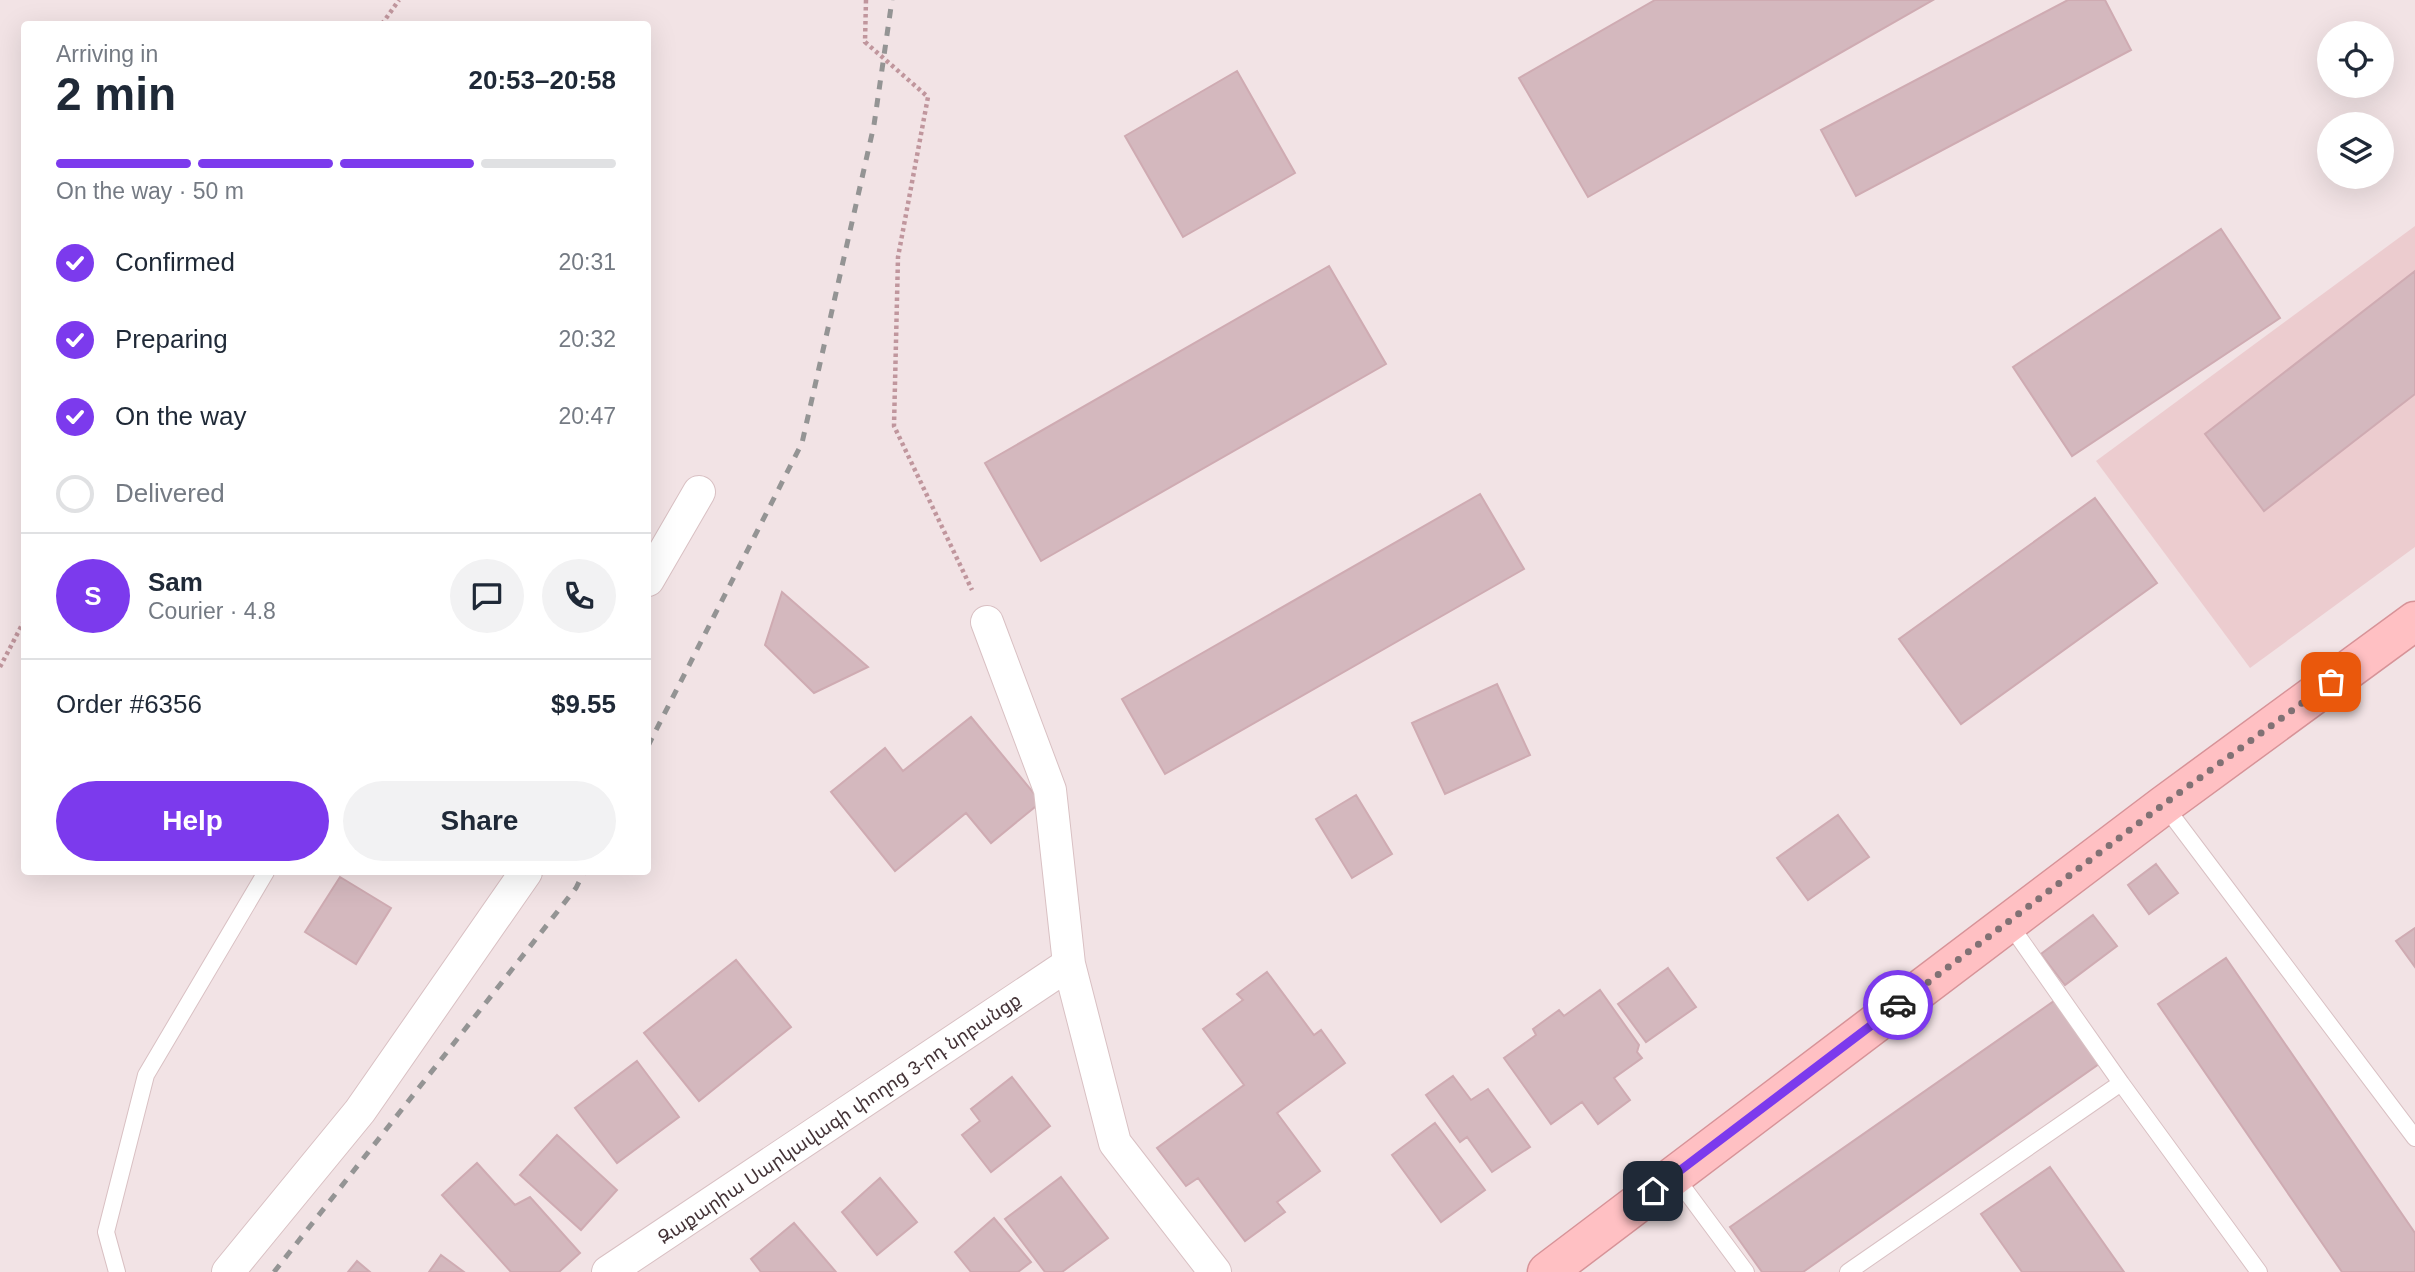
<!DOCTYPE html>
<meta charset="utf-8">
<style>
:root{--surface:#fff;--page:#f2f2f3;--text:#1f2937;--muted:#747a83;--line:#e0e1e3;--accent:#7c3aed}
body{margin:0;font-family:Arial,"Noto Sans Armenian",sans-serif;background:var(--page);color:var(--text);height:100vh;display:flex;flex-direction:column;font-size:26px;white-space:nowrap}
*{box-sizing:border-box;margin:0}
p{font-size:23px;color:var(--muted)}
.icon{flex:none;width:38px;height:38px;fill:none;stroke:currentColor;stroke-width:2;stroke-linecap:round;stroke-linejoin:round}
.map{position:relative;flex:1;overflow:hidden}
.side{position:absolute;left:21px;top:21px;width:630px;height:854px;display:flex;flex-direction:column;background:var(--surface);border-radius:7px;box-shadow:0 7px 28px #0002}
.side>*{flex:none}
.tools{position:absolute;left:2317px;top:21px;display:grid;gap:14px}
.tools a{display:grid;place-items:center;width:77px;height:77px;border-radius:50%;background:var(--surface);box-shadow:0 7px 28px #0002;font-size:35px}
.pin{position:absolute;display:grid;place-items:center;width:60px;height:60px;color:#fff;margin:-30px;border-radius:14px;box-shadow:0 4px 10px #0006}
.courier{position:absolute;display:grid;place-items:center;width:70px;height:70px;margin:-35px;border:5px solid #7c3aed;border-radius:50%;background:#fff;color:#222;box-shadow:0 2px 9px #0007}
.headline em{font-style:normal;font-weight:700}
.headline div{display:flex;flex-direction:column-reverse}
.headline{display:flex;align-items:center;justify-content:space-between;height:119px;padding:0 35px}
h1{font-size:46px;font-weight:700;line-height:52px}
.bar{display:grid;grid-template-columns:repeat(4,1fr);gap:10px 7px;align-content:center;height:84px;padding:0 35px}
.bar i{height:9px;border-radius:5px;background:var(--line)}
.bar .current{background:var(--accent)}
.bar p{grid-column:span 4}
.line{display:flex;align-items:center;gap:18px;padding:0 35px;border-top:2px solid var(--line)}
.line div{flex:1}
.round{display:grid;place-items:center;flex:none;width:74px;height:74px;border-radius:37px;background:var(--page)}
ol{padding:0 35px;list-style:none}
li{display:flex;align-items:center;gap:21px;height:77px}
li p{margin-inline-start:auto}
li .icon{padding:7px;border-radius:50%;background:var(--accent);color:#fff;stroke-width:4}
li:last-child{color:var(--muted)}
li i{width:38px;height:38px;border:4px solid var(--line);border-radius:50%}
.button{display:flex;gap:14px;margin-top:auto;padding:14px 35px}
.button a{flex:1;height:80px;border-radius:42px;background:var(--accent);color:#fff;font-size:28px;font-weight:700;line-height:80px;text-align:center}
.button a+a{background:var(--page);color:var(--text)}
.map>svg:first-child{display:block}
.education{fill:#eccccf}
.building{fill:#d4b8be;stroke:#cfabb2;stroke-width:2}
.lines{fill:none;stroke-linecap:round;stroke-linejoin:round}
.lane-casing{stroke:#d9c0c3;stroke-width:18}
.street-casing{stroke:#d9c0c3;stroke-width:34}
.secondary-casing{stroke:#d79398;stroke-width:41}
.path{stroke:#c0969d;stroke-width:4.5;stroke-dasharray:3.5 3.5;stroke-linecap:butt}
.lane{stroke:#fff;stroke-width:16}
.street{stroke:#fff;stroke-width:32}
.secondary{stroke:#ffc0c3;stroke-width:38}
.rail{stroke:#949494;stroke-width:5;stroke-dasharray:9 9;stroke-linecap:butt}
.done{stroke:#817174;stroke-width:7;stroke-dasharray:0 12.6}
.route{stroke:#7c3aed;stroke-width:9}
.labels{text-anchor:middle;stroke-width:5;stroke-linejoin:round;paint-order:stroke}
.street-label{font-size:19px;fill:#443337;stroke:#fff}
</style>
<div class="map">
<svg width="2415" height="1272" viewBox="0 0 2415 1272">
<rect width="100%" height="100%" fill="#f2e3e5"/>
<path class="education" d="M2415 226V547L2250 668 2096 461Z"/>
<path class="building" d="M1655 0H1933L1588 197 1519 78Z
M2068 0H2105L2131 50 1856 196 1821 130Z
M1237 71 1295 173 1183 237 1125 136Z
M2221 229 2280 318 2072 456 2013 367Z
M1329 266 1386 364 1041 561 985 463Z
M2415 271V394L2264 511 2205 434Z
M1480 494 1524 569 1165 774 1122 699Z
M2095 498 2157 583 1961 724 1899 639Z
M782 592 868 667 814 693 765 645Z
M1497 684 1530 755 1445 794 1412 723Z
M971 717 1041 802 991 843 966 813 895 871 831 792 885 748 903 771Z
M1356 795 1392 854 1352 878 1316 819Z
M1838 815 1869 857 1808 900 1777 858Z
M2156 864 2178 893 2149 914 2128 885Z
M340 877 391 908 356 964 305 932Z
M2093 915 2117 946 2065 985 2041 954Z
M2415 928V967L2396 941Z
M2226 958 2415 1233V1272H2342L2158 1004Z
M736 960 791 1027 699 1101 644 1033Z
M1668 968 1696 1007 1646 1042 1618 1004Z
M1267 972 1314 1035 1321 1030 1345 1063 1277 1113 1320 1171 1277 1202 1285 1212 1245 1241 1198 1178 1186 1186 1157 1148 1244 1085 1203 1029 1243 1000 1237 994Z
M1600 990 1639 1045 1637 1052 1642 1058 1614 1078 1630 1100 1598 1124 1582 1102 1551 1124 1504 1058 1536 1035 1533 1029 1559 1010 1564 1016Z
M2054 1001 2099 1064 1803 1272H1762L1730 1227Z
M637 1061 679 1117 617 1163 575 1108Z
M1453 1076 1471 1100 1488 1089 1530 1147 1492 1172 1467 1137 1460 1142 1426 1095Z
M1012 1077 1050 1126 991 1172 962 1135 980 1121 971 1109Z
M1435 1123 1485 1190 1441 1222 1392 1155Z
M557 1135 617 1190 581 1230 520 1175Z
M477 1163 515 1205 530 1197 580 1253 559 1272H511L442 1195Z
M2050 1167 2124 1272H2022L1981 1214Z
M1061 1177 1108 1238 1062 1272H1045L1005 1219Z
M880 1178 917 1222 877 1255 842 1212Z
M994 1218 1031 1262 1018 1272H971L955 1252Z
M794 1223 836 1272H761L751 1259Z
M441 1255 464 1272H429Z
M357 1261 370 1272H348Z"/>
<g class="lines">
<g class="lane-casing">
<path id="lane" d="M2164 805 2415 1138
M2008 922 2121 1083
M1674 1175 1746 1272
M117 1272 106 1232 146 1075 266 872
M1848 1272 2121 1083 2259 1272"/>
</g>
<g class="street-casing">
<path id="street" d="M648 580 699 492
M987 622 1050 790 1069 964 1115 1143 1215 1272
M228 1272 360 1111 526 872
M608 1272 1069 964"/>
</g>
<g class="secondary-casing">
<path id="secondary" d="M1547 1272 2164 805 2415 621"/>
</g>
<path class="path" d="M866 0 865 42 928 97 898 257 894 426 972 590
M382 24 399 0
M0 667 24 621"/>
<use href="#lane" class="lane"/>
<use href="#street" class="street"/>
<use href="#secondary" class="secondary"/>
<path class="rail" d="M648 746 802 443 874 125 892 0
M274 1272 576 888 584 872"/>
</g>
<g class="lines">
<path class="done" d="M1898 1005 2164 804 2331 682"/>
<path class="route" d="M1653 1191 1898 1005"/>
</g>
<g class="labels">
<g class="street-label">
<text transform="translate(839 1118) rotate(-34)" y="7">Զաքարիա Սարկավագի փողոց 3-րդ նրբանցք</text>
</g>
</g>
</svg>
<div class="tools">
<a><svg class="icon" aria-label="locate" viewBox="0 0 24 24"><circle cx="12" cy="12" r="6"/><path d="M12 2v4M12 18v4M2 12h4M18 12h4"/></svg></a>
<a><svg class="icon" aria-label="layers" viewBox="0 0 24 24"><path d="M12 4l9 5-9 5-9-5zM3 14l9 5 9-5"/></svg></a>
</div>
<div class="pin" style="left:2331px;top:682px;background:#ea580c"><svg class="icon" aria-label="bag" viewBox="0 0 24 24"><path d="M5 8h14l-1 12H6zM9 8a3 3 0 0 1 6 0"/></svg></div>
<div class="pin" style="left:1653px;top:1191px;background:#1f2937"><svg class="icon" aria-label="home" viewBox="0 0 24 24"><path d="M3 11l9-7 9 7M6 9v11h12V9"/></svg></div>
<div class="courier" style="left:1898px;top:1005px"><svg class="icon" aria-label="car" viewBox="0 0 24 24"><path d="M5 17H2v-5l4-1 3-4h7l3 4 3 1v5h-3M9 17h6M6 11h13"/><circle cx="7" cy="17" r="2"/><circle cx="17" cy="17" r="2"/></svg></div>
<section class="side">
<div class="headline"><div><h1>2 min</h1><p>Arriving in</p></div><em>20:53–20:58</em></div>
<div class="bar"><i class="current"></i><i class="current"></i><i class="current"></i><i></i><p>On the way · 50 m</p></div>
<ol>
<li><svg class="icon" aria-label="check" viewBox="0 0 24 24"><path d="M5 12l5 5 9-10"/></svg>Confirmed<p>20:31</p></li>
<li><svg class="icon" aria-label="check" viewBox="0 0 24 24"><path d="M5 12l5 5 9-10"/></svg>Preparing<p>20:32</p></li>
<li><svg class="icon" aria-label="check" viewBox="0 0 24 24"><path d="M5 12l5 5 9-10"/></svg>On the way<p>20:47</p></li>
<li><i></i>Delivered</li>
</ol>
<div class="line" style="height:126px"><b class="round" style="background:var(--accent);color:#fff">S</b><div><b>Sam</b><p>Courier · 4.8</p></div><a class="round"><svg class="icon" aria-label="chat" viewBox="0 0 24 24"><path d="M4 5h16v11H9l-5 4z"/></svg></a><a class="round"><svg class="icon" aria-label="phone" viewBox="0 0 24 24"><path d="M5 4h4l2 5-3 2q2 4 5 5l2-3 5 2v4C11 20 4 13 5 4z"/></svg></a></div>
<div class="line" style="height:91px"><div>Order #6356</div><b>$9.55</b></div>
<div class="button"><a>Help</a><a>Share</a></div>
</section>
</div>
